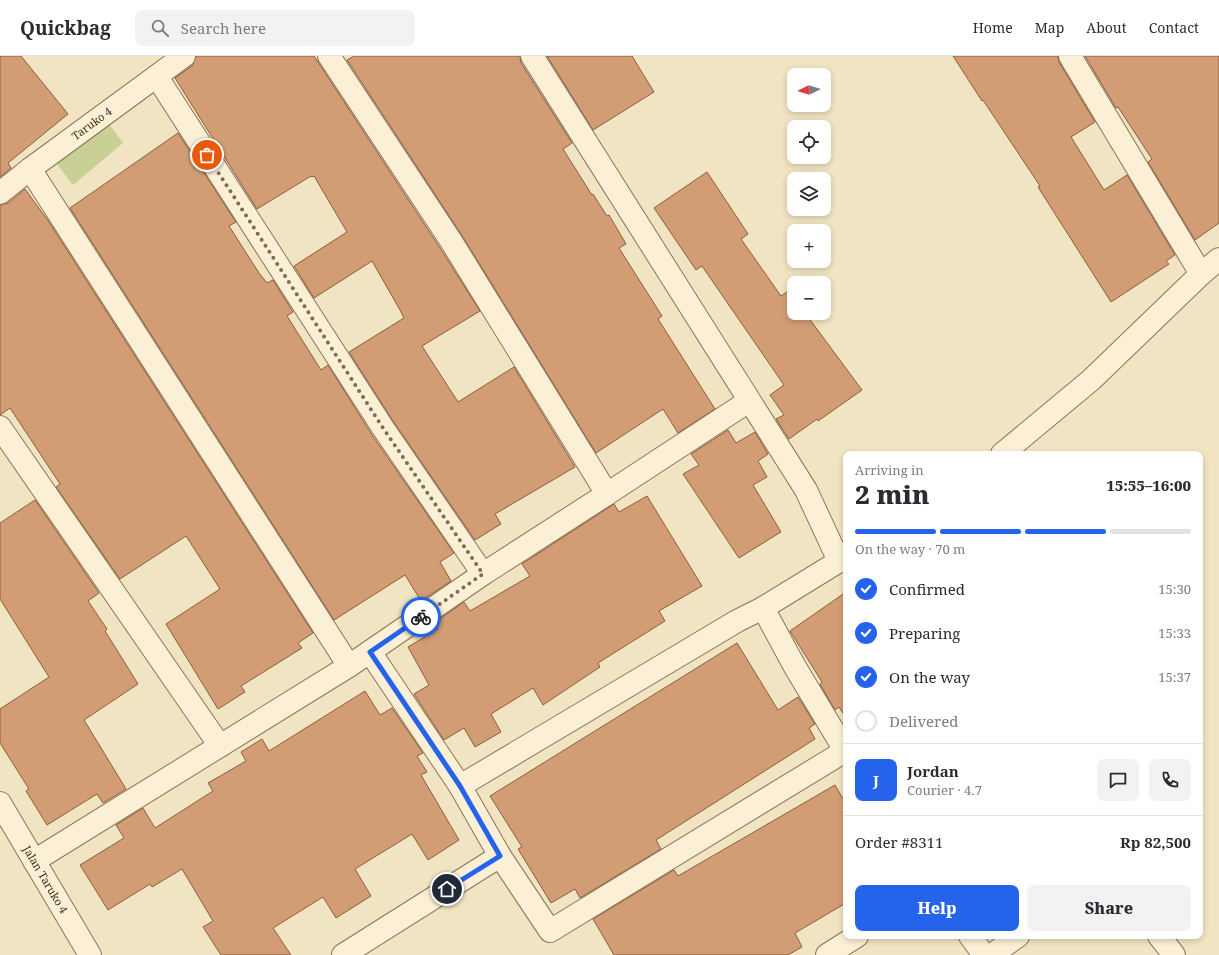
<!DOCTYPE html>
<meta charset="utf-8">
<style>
:root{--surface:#fff;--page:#f2f2f3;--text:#2b2b33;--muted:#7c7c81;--line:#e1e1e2;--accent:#2563eb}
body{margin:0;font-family:"Noto Serif",serif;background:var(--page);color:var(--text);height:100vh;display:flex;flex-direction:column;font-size:15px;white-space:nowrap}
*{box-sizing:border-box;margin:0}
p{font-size:13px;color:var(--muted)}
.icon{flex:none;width:22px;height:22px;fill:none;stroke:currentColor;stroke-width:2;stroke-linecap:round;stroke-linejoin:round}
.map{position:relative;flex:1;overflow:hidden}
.sheet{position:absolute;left:843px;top:395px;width:360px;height:488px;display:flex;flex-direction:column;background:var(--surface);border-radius:8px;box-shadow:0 2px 6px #0003}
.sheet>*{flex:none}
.needle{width:26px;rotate:265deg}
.fabs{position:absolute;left:787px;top:12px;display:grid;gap:8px}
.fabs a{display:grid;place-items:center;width:44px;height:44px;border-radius:8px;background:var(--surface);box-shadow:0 2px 6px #0003;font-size:20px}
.pin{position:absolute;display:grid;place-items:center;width:34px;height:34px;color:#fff;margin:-17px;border:2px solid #fff;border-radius:50%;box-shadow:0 1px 4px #0007}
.courier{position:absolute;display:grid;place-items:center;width:40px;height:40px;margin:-20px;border:3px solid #2563eb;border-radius:50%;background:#fff;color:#222;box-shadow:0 1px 5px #0007}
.overview em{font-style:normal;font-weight:800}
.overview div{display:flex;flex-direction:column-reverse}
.overview{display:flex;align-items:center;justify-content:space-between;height:68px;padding:0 12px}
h1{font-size:26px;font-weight:800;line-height:30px}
.bar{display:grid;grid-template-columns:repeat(4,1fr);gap:6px 4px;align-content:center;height:48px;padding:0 12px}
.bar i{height:5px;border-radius:3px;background:var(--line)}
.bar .active{background:var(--accent)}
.bar p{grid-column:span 4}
.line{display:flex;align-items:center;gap:10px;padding:0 12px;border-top:1px solid var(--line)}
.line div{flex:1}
.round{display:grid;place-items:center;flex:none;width:42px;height:42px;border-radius:8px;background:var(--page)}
ol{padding:0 12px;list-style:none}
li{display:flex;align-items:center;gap:12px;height:44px}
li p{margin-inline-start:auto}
li .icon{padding:4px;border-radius:50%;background:var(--accent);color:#fff;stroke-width:4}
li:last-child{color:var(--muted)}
li i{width:22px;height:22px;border:2px solid var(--line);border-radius:50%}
.button{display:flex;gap:8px;margin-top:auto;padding:8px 12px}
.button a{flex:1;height:46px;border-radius:8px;background:var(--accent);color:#fff;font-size:16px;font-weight:800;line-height:46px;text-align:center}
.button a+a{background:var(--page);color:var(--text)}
header{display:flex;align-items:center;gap:24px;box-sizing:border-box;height:56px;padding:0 20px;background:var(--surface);border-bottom:1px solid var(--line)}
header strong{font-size:19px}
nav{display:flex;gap:22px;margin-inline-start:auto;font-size:14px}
.search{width:280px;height:36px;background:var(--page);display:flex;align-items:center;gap:10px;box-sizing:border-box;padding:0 14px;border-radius:8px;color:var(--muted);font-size:15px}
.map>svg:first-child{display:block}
.green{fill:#c8d095}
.building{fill:#d29d75;stroke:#8d5d3c}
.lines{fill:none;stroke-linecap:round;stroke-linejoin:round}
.minor-casing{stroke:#8c7458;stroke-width:24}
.minor{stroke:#fbf0d6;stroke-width:22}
.done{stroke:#7b6c57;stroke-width:4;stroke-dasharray:0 7.2}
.route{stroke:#2563eb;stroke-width:5}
.labels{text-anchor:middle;stroke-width:3;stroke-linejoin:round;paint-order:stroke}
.street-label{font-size:11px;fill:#3b2c1d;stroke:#f8edd2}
</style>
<header>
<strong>Quickbag</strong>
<div class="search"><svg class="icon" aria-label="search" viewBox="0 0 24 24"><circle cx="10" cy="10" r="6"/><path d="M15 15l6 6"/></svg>Search here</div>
<nav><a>Home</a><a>Map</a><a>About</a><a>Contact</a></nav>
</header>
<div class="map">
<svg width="1219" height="899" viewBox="0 0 1219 899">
<rect width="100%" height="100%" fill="#f1e4c2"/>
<path class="green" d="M106 64 123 87 73 129 56 107Z"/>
<path class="building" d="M0 0H21L68 58 8 107 11 112 0 121Z
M196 0H314L440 192 480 255 422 290 458 346 514 311 575 411 495 458 501 468 475 484 393 365 349 296 404 262 400 254 372 205 314 242 294 210 347 176 314 120 311 121V120L257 153 175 22 192 10Z
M354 0H520L521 7 572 87 563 93 592 139 593 138 607 160 609 159 626 188 619 192 662 260 658 263 715 353 678 377 663 353 596 397 461 178 347 4Z
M547 0H632L654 36 593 74Z
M953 0H1058L1059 6 1095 66 1071 81 1104 134 1127 119 1175 199 1166 205 1169 208 1111 246 1038 131 1040 130 983 44 982 45Z
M1085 0H1219V167L1195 184 1148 106 1152 103 1118 51 1116 52Z
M178 77 236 166 229 170 259 217 267 227 273 224 293 256 287 260 321 314 328 309 372 379 454 497 440 506 451 525 421 545 405 519 334 564 70 152Z
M707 116 748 178 741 183 781 240 794 231V257H805L862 334 818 365 817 363 789 383 776 363 784 359 770 339 784 329 702 210 696 214 654 152Z
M25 133 49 166 313 577 298 587 302 592 241 630 245 636 218 653 166 568 220 533 188 483 186 480 120 523 56 431 60 428 10 352 0 359V149L8 147Z
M728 374 736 387 755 376 768 398 758 405 767 421 753 429 781 476 739 502 683 418 699 409 691 398Z
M647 440 702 530 659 555 665 565 598 607 600 611 543 649 533 632 491 658 501 676 475 691 464 672 444 684 414 638 429 629 408 591 438 573 434 567 464 546 470 555 530 520 522 508 614 448 619 456Z
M35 444 99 537 88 545 107 573 105 575 138 628 84 664 126 733 103 747 97 738 47 769 26 735 29 733 0 687V653L49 621 0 543V467Z
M846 536V662L839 651 835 654 820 628 822 626 790 575Z
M737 587 778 654 798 641 815 668 809 672 815 683 656 784 661 793 580 842 575 833 551 847 518 793 522 791 490 740Z
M365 635 380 659 392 652 423 697 417 700 427 716 421 719 459 784 428 804 412 778 355 813 371 840 336 862 323 841 273 872 291 899H221L203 871 213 865 182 813 152 831 150 828 108 854 80 809 124 782 116 769 143 752 155 772 213 735 208 727 246 705 241 696 262 683 269 695Z
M835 729 846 748V847L795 877 802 891 788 899H614L593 863 674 814 678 820Z"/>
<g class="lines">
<g class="minor-casing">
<g id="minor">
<path d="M329 0 451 185 607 438"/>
<path d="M532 0 806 434 839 505"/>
<path d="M1070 0 1201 218"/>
<path d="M157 21 383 372 483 518"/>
<path d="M30 113 349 610"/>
<path id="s1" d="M0 137 30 113 184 0"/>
<path d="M0 371 220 690"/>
<path d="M1002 398 1091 324 1201 218 1219 203"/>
<path d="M846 501 763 552 795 611 846 696"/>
<path d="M370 596 460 730 500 800 550 875 845 695"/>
<path d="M460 730 737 565 763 552"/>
<path id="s2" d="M0 747 90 899"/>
<path d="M34 805 349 610 483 518 607 438 749 345"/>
<path d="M970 880 984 899"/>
<path d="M1159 880 1174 899"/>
<path d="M343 899 500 800"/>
<path d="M827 899 857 880"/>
<path d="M992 899 1018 880"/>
</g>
</g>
<use href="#minor" class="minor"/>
</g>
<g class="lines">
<path class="done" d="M207 99 383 372 483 518 421 561"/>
<path class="route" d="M421 561 370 596 460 730 500 800 447 833"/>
</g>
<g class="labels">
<g class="street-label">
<text dy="4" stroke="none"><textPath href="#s1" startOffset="115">Taruko 4</textPath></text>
<text dy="4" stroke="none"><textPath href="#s2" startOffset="89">Jalan Taruko 4</textPath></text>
</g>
</g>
</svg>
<div class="fabs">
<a><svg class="needle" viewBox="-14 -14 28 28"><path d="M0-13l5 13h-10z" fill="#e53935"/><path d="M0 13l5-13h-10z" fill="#7c7c81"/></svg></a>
<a><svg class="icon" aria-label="locate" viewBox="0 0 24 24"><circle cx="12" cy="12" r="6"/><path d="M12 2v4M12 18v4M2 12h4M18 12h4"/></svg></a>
<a><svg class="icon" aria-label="layers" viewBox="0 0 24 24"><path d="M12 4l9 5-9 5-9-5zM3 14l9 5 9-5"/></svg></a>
<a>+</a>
<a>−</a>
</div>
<div class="pin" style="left:207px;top:99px;background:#ea580c"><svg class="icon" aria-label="bag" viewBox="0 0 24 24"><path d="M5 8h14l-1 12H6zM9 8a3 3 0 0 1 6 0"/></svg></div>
<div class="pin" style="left:447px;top:833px;background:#1f2937"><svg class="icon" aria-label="home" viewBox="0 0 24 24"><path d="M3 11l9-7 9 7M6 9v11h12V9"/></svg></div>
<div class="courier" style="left:421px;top:561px"><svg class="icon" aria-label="bike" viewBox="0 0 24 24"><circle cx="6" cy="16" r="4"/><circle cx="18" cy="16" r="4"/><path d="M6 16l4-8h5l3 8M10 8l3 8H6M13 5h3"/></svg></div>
<section class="sheet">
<div class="overview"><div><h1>2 min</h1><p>Arriving in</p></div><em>15:55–16:00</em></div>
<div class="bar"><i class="active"></i><i class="active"></i><i class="active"></i><i></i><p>On the way · 70 m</p></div>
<ol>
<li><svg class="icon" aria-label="check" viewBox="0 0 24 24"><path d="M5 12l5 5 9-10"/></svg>Confirmed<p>15:30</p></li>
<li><svg class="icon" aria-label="check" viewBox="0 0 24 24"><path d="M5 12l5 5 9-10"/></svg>Preparing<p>15:33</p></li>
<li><svg class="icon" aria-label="check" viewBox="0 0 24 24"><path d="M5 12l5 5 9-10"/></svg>On the way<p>15:37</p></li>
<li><i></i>Delivered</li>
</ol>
<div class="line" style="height:72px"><b class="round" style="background:var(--accent);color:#fff">J</b><div><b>Jordan</b><p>Courier · 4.7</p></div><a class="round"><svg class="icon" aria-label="chat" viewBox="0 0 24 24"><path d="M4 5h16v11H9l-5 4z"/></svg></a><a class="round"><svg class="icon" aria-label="phone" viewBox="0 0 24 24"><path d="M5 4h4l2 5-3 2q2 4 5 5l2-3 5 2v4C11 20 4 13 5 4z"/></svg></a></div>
<div class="line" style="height:52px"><div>Order #8311</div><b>Rp 82,500</b></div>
<div class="button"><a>Help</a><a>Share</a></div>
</section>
</div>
